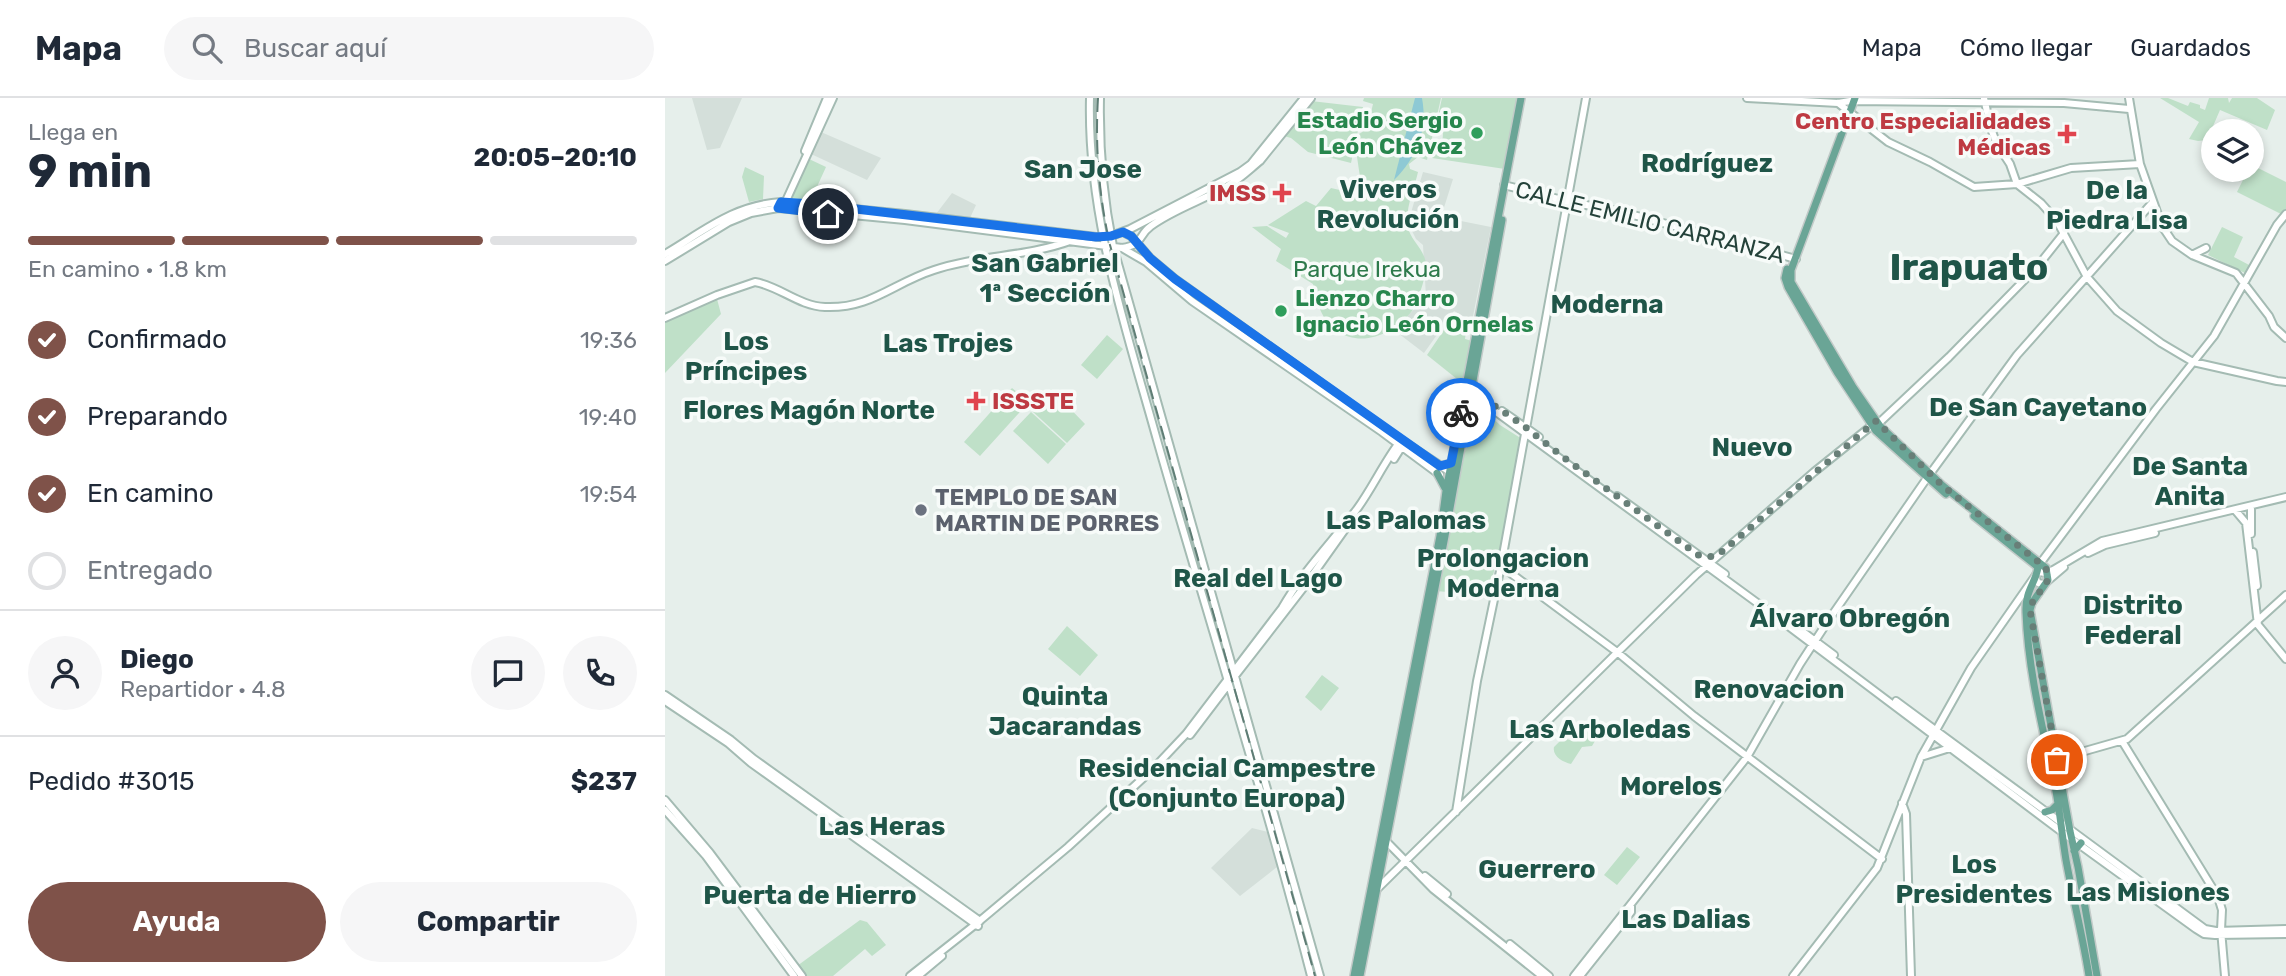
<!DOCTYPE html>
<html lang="es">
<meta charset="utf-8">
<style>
:root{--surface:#fff;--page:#f6f6f7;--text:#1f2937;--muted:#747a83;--line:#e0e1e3;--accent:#7f5249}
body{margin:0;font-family:Rubik,sans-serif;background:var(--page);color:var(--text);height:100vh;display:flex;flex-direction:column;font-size:26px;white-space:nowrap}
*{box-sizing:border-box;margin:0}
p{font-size:23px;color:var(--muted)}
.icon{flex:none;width:38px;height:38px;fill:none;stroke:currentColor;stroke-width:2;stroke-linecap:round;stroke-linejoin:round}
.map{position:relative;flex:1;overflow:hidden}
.drawer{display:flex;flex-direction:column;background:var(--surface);width:665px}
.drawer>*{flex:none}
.controls{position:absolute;left:1536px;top:21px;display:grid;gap:14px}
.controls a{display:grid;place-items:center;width:63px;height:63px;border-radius:50%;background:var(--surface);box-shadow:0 4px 10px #0003;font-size:35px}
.pin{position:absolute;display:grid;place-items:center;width:60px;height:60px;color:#fff;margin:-30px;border:4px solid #fff;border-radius:50%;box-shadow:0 2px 7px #0007}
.courier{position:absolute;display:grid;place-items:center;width:70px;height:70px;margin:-35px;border:5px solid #1a73e8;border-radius:50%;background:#fff;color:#222;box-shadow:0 2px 9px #0007}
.overview em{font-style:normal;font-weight:700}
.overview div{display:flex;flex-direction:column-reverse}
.overview{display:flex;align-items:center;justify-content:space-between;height:119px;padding:0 28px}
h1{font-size:46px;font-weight:700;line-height:52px}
.bar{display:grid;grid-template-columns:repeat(4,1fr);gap:10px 7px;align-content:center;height:84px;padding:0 28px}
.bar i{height:9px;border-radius:5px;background:var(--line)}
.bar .selected{background:var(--accent)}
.bar p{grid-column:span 4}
.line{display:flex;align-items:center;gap:18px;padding:0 28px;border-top:2px solid var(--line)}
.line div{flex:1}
.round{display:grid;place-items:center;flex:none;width:74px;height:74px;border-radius:37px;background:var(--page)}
ol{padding:0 28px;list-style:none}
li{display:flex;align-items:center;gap:21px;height:77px}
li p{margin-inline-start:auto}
li .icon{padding:7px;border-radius:50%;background:var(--accent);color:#fff;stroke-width:4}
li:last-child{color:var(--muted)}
li i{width:38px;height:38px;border:4px solid var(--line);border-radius:50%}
.button{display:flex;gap:14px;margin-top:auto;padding:14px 28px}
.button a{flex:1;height:80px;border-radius:42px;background:var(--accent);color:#fff;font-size:28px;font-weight:700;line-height:80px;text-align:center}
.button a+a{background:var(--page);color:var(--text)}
header{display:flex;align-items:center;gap:42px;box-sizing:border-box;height:98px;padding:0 35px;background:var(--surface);border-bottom:2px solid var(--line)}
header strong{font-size:33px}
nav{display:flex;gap:38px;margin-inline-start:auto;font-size:24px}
.search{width:490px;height:63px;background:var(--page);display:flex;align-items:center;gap:18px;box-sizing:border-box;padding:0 24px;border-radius:38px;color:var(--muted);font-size:26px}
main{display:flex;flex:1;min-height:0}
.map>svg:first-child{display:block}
.built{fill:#d4dfda}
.green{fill:#bfe0c8}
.water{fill:#8ec9d4}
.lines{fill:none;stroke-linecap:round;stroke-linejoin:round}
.secondary-casing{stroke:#a4bbb3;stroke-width:10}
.primary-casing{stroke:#c2cac8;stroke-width:10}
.secondary{stroke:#fff;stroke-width:6}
.primary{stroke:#6aa596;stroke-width:7}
.rail{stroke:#5f7d75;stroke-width:2;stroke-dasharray:14 7;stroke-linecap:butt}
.done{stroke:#687f78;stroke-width:7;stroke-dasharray:0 12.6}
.route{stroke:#1a73e8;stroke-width:9}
.leisure-dot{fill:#2e9e5b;stroke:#f7fbf9;stroke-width:2.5}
.health-dot{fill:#e0444e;stroke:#f7fbf9;stroke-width:2.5}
.worship-dot{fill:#6b7280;stroke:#f7fbf9;stroke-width:2.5}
.labels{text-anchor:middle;stroke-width:7;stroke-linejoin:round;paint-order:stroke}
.leisure-label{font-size:23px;font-weight:bold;fill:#27864d;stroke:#f7fbf9;text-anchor:end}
.health-label{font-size:23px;font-weight:bold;fill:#be3a42;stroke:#f7fbf9;text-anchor:end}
.street-label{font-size:23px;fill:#24423a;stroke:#f7fbf9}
.park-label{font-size:23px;fill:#2d7a4b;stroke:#f7fbf9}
.worship-label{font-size:23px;font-weight:bold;fill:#5b616d;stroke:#f7fbf9;text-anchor:start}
.quarter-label{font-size:26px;font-weight:bold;fill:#1f5548;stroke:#f7fbf9}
.town-label{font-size:37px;font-weight:bold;fill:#1f5548;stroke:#f7fbf9}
</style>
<header>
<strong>Mapa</strong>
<div class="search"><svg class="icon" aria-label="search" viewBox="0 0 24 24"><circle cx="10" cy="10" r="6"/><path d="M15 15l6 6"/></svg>Buscar aquí</div>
<nav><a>Mapa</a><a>Cómo llegar</a><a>Guardados</a></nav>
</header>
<main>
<section class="drawer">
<div class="overview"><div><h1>9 min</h1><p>Llega en</p></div><em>20:05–20:10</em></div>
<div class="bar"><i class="selected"></i><i class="selected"></i><i class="selected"></i><i></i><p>En camino · 1.8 km</p></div>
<ol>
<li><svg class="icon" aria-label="check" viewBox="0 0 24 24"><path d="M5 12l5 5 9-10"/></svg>Confirmado<p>19:36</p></li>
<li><svg class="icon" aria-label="check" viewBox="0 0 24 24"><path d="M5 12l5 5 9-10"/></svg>Preparando<p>19:40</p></li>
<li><svg class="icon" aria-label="check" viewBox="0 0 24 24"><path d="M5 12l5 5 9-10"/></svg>En camino<p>19:54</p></li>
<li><i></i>Entregado</li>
</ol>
<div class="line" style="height:126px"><a class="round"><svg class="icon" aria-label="person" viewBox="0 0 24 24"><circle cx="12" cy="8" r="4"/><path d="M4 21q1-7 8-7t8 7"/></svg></a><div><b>Diego</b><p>Repartidor · 4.8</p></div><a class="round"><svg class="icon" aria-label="chat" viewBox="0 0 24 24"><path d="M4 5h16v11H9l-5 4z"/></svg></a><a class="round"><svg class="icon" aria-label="phone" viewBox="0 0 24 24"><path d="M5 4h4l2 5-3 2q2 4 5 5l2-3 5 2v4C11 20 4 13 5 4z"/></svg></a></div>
<div class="line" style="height:91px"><div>Pedido #3015</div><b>$237</b></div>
<div class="button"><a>Ayuda</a><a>Compartir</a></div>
</section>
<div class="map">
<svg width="1621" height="878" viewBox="0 0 1621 878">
<rect width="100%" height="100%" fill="#e6efeb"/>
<path class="built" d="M27 0H77L55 50 42 52Z
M156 34 216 60 202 82 146 56Z
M758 74 788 81 776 119 826 129 807 223 789 213 759 255 729 232 761 199 758 147 751 141 746 131 745 118Z
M287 95 311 107 305 120 271 116Z
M587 730 603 734 612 769 575 798 546 770Z"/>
<path class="green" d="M699 0H776L762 62 753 59 744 66 745 71 753 74C749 92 738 115 744 133 749 146 763 155 761 172 760 180 752 207 747 213 729 236 697 250 672 233 656 222 652 204 648 186L611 163 616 151 587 129 602 128 621 140 624 135 603 127 641 103 651 108 666 90 679 93 696 86 691 52 694 36 702 31 708 6 698 3Z
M777 0H853L840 71 767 60 777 47 778 36 772 23Z
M1495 0H1503L1523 8 1525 4 1535 7V10L1540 12 1544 0H1563L1564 5 1567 0H1592L1610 12 1602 32 1555 12 1542 42 1533 43 1524 41 1534 24Z
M646 3 698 9 686 65 643 54 626 40 619 38Z
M144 61 161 69 146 102 125 100Z
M1587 67 1621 84V111L1616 116 1572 94 1583 72H1587Z
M80 69 99 78 98 101 84 104 77 79Z
M1557 129 1578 139 1569 159 1586 168 1582 176 1543 157Z
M52 201 56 216 0 275V225L10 218Z
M789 217 802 226 800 241 807 243 797 285 762 257Z
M442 237 458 251 432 281 416 267Z
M347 290 364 304 315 358 299 344Z
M386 291 420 326 402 345 367 313Z
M812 310 818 311 835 327 857 341 839 437 828 477V502L794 495 771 493 778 474 780 448 792 375 802 348 804 321Z
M366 314 401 346 383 366 348 333Z
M402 528 433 557 415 578 383 551Z
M657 577 674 590 656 613 640 599Z
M926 625 935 633 928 640 930 643 927 648 917 649 906 666C898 664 887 658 889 649L898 640 908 643Z
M962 749 975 759 952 787 939 777Z
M195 822 202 824 221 847 207 858 200 851 168 878H139L132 868Z"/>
<path class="water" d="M750 0H757C763 32 752 59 729 82Z"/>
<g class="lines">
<g class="secondary-casing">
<path id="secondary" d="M425 0C422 118 461 230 492 342 543 521 600 698 646 878
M435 0C434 50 438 99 448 148L655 878
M1082 0 1173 5 1185 3 1399 5 1464 11
M1319 0 1326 31 1332 46 1345 66 1352 86 1376 105 1392 123 1422 179 1452 213 1496 245 1528 264 1612 283 1621 284
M1464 0 1475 66 1497 128 1507 143 1527 157 1571 175 1604 218 1609 229 1621 240
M1173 5 1223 44 1265 64 1309 89 1352 86 1406 70 1475 66
M140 53 162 0
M839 87 901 103 961 115 1131 161
M120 105 168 0
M458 134 466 138 485 160 510 181 736 342 788 376
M457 150 481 164 527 203 717 334 775 377
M0 156C39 133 69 107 116 104L240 116 431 139 446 138 465 131 575 74 586 66 639 0
M1527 157 1541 150
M0 163 64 124 86 115 113 110 240 122 457 150C480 146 472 138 486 128 509 111 539 102 564 87 575 81 585 71 595 63L646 0
M0 220 52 197 90 184C114 188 134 208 160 209 206 211 228 185 269 172 313 157 361 159 405 143
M804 294 1102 512 1397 734 1531 831 1539 836 1550 837 1621 836
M837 313 874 339
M1211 330 1215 324 1284 259 1372 169 1399 135
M729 361 739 345
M952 398 1060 476
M1586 411V436
M1570 412 1581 425 1593 527 1621 561
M1588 454 1592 488
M1423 455 1440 447 1490 435
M1374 467 1491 311 1549 238 1612 127 1621 116
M836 468 952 554 1029 618 1217 761
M1370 479 1373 485 1379 486 1399 469
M1122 522 1169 557
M570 578 639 489 683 427
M0 597 66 642 89 661 315 823
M0 603 63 645 86 665 313 828
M1231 603 1540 831 1551 833 1621 831
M525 637 563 587
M1457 643 1553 799 1557 812 1556 832 1560 878
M1256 659 1288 649
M1392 661 1462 641 1621 497
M0 702 45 755 137 878
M1237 705 1241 716 1246 878
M0 712 41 758 129 878
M791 714 812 583 836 468 921 0
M720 742 768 791 877 878
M760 778 782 796
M710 793 1031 477 1149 374 1210 325
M845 846 884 878
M245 878 311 826 403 749 489 670 521 636 617 510C638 473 667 444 692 411 708 389 719 364 736 342
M253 878 277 858
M909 878 1082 659 1135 566 1163 523 1262 380 1352 257 1487 105
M915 878 966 814V808
M1128 878 1212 770 1256 659 1306 570 1373 474 1381 475 1388 472 1437 443 1621 399"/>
</g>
<g class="primary-casing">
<path id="primary" d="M1190 0 1126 172V184L1188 289 1215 328 1278 388 1381 470 1383 482 1367 505 1365 512 1405 733 1413 769 1432 878
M1122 171 1120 180 1123 189 1172 274 1211 333 1281 396
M804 310 812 304 821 305
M775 368 787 365
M772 375 780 390
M1309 418 1373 469C1371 485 1360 492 1361 514 1363 573 1378 631 1390 688 1395 713 1397 738 1401 762 1408 801 1418 839 1424 878
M1380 714 1387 712 1392 707
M1409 753 1416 745
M689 878 775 438 781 393 856 0
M695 878 780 438 837 122"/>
</g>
<use href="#secondary" class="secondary"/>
<use href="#primary" class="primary"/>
<path class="rail" d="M433 0C430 49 434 99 445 147L650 878"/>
</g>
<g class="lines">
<path class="done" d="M796 315 801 288 859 328 898 359 1033 457 1043 459 1053 457 1211 323 1278 388 1381 470 1383 482 1367 505 1365 512 1392 662"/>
<path class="route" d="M163 116 113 110 116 104 148 106 431 139 446 138 458 134 466 138 485 160 510 181 775 368 786 365 796 315"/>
</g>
<g class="leisure-dot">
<circle cx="812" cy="35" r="7"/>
<circle cx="616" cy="213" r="7"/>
</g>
<g class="health-dot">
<path d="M1398.5 25.5h7v7h7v7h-7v7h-7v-7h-7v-7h7z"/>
<path d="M613.5 84.5h7v7h7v7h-7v7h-7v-7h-7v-7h7z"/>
<path d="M307.5 292.5h7v7h7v7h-7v7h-7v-7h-7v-7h7z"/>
</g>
<circle class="worship-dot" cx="256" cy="412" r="7"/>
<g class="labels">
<g class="leisure-label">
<text x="798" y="30">Estadio Sergio<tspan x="798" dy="26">León Chávez</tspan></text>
<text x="630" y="208" text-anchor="start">Lienzo Charro<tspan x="630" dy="26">Ignacio León Ornelas</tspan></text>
</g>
<g class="health-label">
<text x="1386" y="31">Centro Especialidades<tspan x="1386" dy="26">Médicas</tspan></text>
<text x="601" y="103">IMSS</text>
<text x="327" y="311" text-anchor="start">ISSSTE</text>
</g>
<g class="street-label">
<text transform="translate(985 124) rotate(14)" y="8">CALLE EMILIO CARRANZA</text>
</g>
<g class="park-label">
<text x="702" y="179">Parque Irekua</text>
</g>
<g class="worship-label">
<text x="270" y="407">TEMPLO DE SAN<tspan x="270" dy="26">MARTIN DE PORRES</tspan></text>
</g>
<g class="quarter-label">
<text x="1042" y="74">Rodríguez</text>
<text x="418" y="80">San Jose</text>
<text x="723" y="100">Viveros<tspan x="723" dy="30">Revolución</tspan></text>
<text x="1452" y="101">De la<tspan x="1452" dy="30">Piedra Lisa</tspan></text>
<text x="380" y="174">San Gabriel<tspan x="380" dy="30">1ª Sección</tspan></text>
<text x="942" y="215">Moderna</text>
<text x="81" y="252">Los<tspan x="81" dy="30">Príncipes</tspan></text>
<text x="283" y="254">Las Trojes</text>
<text x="1373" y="318">De San Cayetano</text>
<text x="144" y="321">Flores Magón Norte</text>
<text x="1087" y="358">Nuevo</text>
<text x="1525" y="377">De Santa<tspan x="1525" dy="30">Anita</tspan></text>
<text x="741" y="431">Las Palomas</text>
<text x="838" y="469">Prolongacion<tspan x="838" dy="30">Moderna</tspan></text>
<text x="593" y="489">Real del Lago</text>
<text x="1468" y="516">Distrito<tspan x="1468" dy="30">Federal</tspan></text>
<text x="1185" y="529">Álvaro Obregón</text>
<text x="1104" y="600">Renovacion</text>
<text x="400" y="607">Quinta<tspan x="400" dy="30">Jacarandas</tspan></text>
<text x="935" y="640">Las Arboledas</text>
<text x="562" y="679">Residencial Campestre<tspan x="562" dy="30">(Conjunto Europa)</tspan></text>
<text x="1006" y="697">Morelos</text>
<text x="217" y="737">Las Heras</text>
<text x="1309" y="775">Los<tspan x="1309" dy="30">Presidentes</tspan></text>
<text x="872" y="780">Guerrero</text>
<text x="1483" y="803">Las Misiones</text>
<text x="145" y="806">Puerta de Hierro</text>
<text x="1021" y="830">Las Dalias</text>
</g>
<g class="town-label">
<text x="1304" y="182">Irapuato</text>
</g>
</g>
</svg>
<div class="controls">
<a><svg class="icon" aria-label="layers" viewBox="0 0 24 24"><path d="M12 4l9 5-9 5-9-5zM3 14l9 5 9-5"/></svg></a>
</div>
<div class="pin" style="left:1392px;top:662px;background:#ea580c"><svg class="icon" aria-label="bag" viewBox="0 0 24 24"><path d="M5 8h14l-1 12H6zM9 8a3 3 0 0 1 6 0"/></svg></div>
<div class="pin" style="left:163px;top:116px;background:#1f2937"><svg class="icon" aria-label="home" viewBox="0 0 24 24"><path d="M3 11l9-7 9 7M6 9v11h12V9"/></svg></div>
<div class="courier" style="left:796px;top:315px"><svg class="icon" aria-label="bike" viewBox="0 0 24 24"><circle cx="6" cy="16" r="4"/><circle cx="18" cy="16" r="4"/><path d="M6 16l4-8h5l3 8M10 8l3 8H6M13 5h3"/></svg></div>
</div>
</main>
